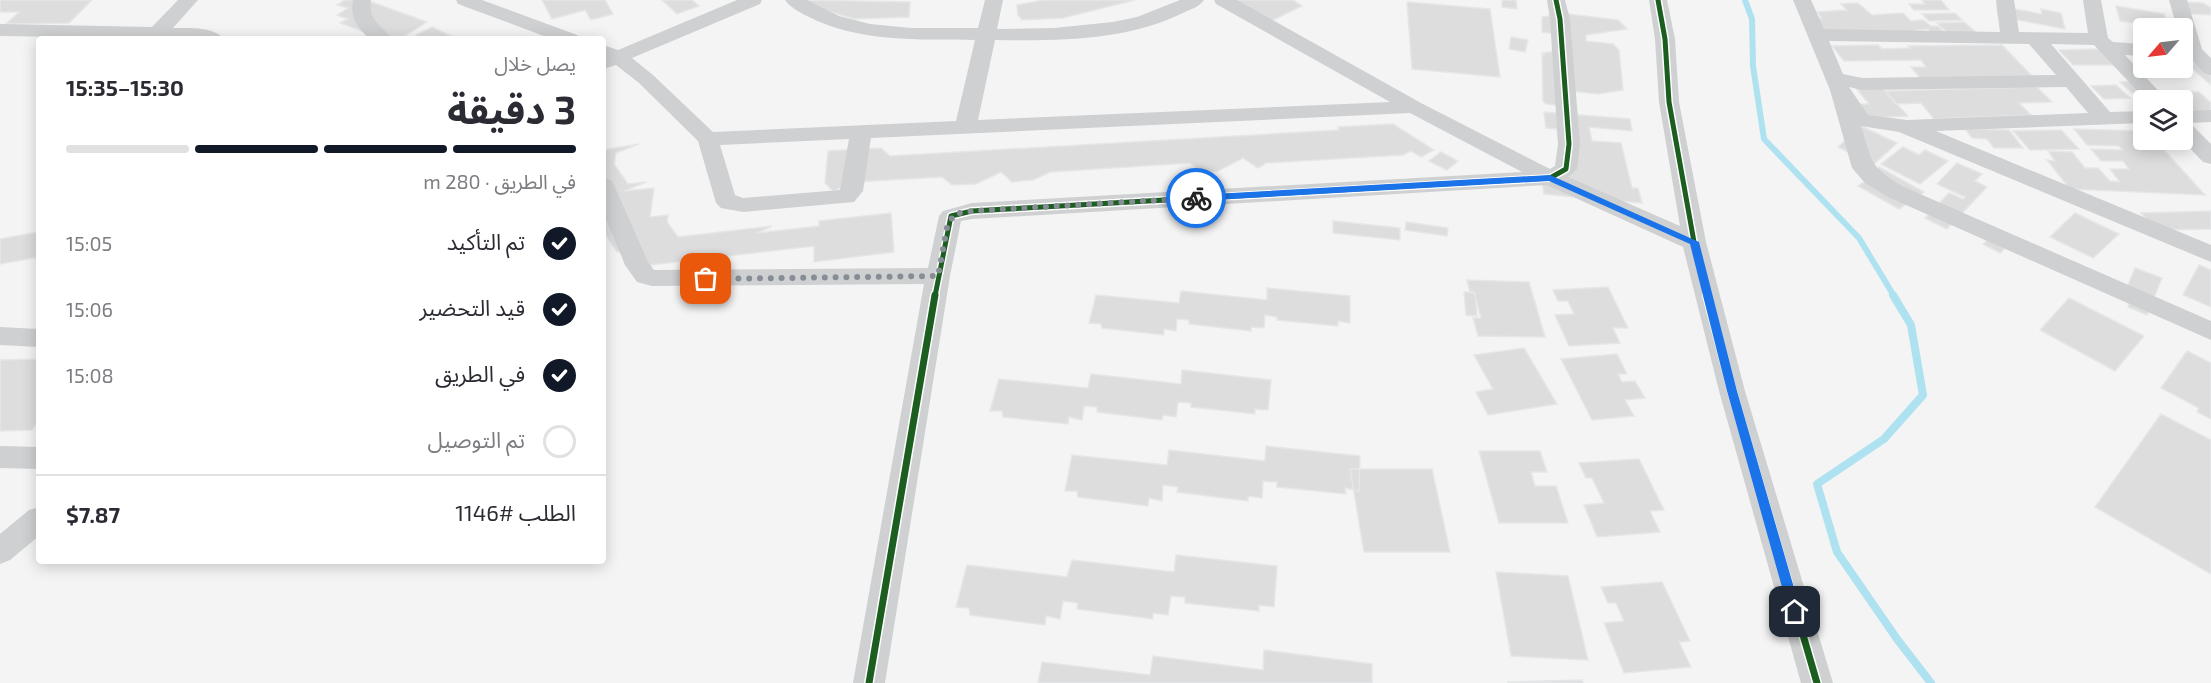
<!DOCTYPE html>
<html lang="ar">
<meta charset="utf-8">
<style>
:root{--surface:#fff;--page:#f7f7f7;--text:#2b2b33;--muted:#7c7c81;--line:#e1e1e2;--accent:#111827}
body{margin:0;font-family:"Exo 2","Noto Sans Arabic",sans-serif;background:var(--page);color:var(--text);direction:rtl;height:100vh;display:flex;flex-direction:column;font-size:22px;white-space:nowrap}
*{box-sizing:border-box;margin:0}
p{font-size:20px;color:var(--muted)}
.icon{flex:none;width:33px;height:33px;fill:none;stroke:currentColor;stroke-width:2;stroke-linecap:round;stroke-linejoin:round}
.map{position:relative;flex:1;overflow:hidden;direction:ltr}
.drawer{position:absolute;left:36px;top:36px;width:570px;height:528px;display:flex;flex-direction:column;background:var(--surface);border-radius:6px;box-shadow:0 3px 15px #0003;direction:rtl}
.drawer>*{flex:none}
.needle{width:39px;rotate:242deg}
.controls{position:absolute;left:2133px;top:18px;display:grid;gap:12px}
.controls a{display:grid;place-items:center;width:60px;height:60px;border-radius:6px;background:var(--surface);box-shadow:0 3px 15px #0003;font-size:30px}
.pin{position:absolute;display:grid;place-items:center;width:51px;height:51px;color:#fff;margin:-26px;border-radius:12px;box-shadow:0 3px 9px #0006}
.courier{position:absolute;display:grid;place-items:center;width:60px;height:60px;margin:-30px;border:4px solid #1a73e8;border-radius:50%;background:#fff;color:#222;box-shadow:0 2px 8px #0007}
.headline em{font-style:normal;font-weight:700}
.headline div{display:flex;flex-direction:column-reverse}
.headline{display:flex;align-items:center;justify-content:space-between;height:102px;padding:0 30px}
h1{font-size:39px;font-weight:700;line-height:45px}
.bar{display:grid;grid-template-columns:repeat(4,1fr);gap:9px 6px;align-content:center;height:72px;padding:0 30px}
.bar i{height:8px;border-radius:4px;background:var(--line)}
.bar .current{background:var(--accent)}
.bar p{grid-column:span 4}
.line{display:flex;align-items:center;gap:15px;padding:0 30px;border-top:2px solid var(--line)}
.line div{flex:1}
ol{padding:0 30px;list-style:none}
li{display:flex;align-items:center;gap:18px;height:66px}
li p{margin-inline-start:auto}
li .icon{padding:6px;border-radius:50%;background:var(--accent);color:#fff;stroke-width:4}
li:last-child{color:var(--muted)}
li i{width:33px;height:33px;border:3px solid var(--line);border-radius:50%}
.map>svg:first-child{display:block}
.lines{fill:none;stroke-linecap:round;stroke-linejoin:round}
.stream-far1{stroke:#aee2f0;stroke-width:6}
.stream{stroke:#aee2f0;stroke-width:8}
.building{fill:#ddddde;stroke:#e5e6e7;stroke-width:1.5}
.minor{fill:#ced0d2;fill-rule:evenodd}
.cycleway-far1-casing{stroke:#fff;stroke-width:8}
.cycleway-casing{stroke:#fff;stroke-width:10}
.cycleway-far1{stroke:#1b5e20;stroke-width:5}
.cycleway{stroke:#1b5e20;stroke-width:7}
.route{fill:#1a73e8}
.done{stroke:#868d94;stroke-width:6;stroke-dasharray:0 10.8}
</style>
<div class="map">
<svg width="2211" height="683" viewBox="0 0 2211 683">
<rect width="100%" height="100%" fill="#f4f4f4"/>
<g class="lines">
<path class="stream-far1" d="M1745 0 1752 19 1753 66 1764 139 1859 238 1894 296"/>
<path class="stream" d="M1893 295 1911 325 1923 395 1884 439 1817 484 1837 552 1897 639 1931 683"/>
</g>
<path class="building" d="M0 0H92L69 23 6 24 19 12H0Z
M345 0H366L427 22 400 39H384L340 23 348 19 337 15 348 8 337 5Z
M542 0H605L613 14 591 20 585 10 552 19Z
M662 0H692L699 6 677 14Z
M793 0 910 2 909 17 854 19Z
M1044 0H1135L1063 18 1022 20 1018 15 1017 5Z
M1234 0H1293L1302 6 1269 22Z
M1502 0H1516L1517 9 1502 7Z
M1922 0H1941L1949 10H1914L1909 4H1925Z
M1407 2 1490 9 1500 77 1412 69Z
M2182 2 2203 3 2211 8V15L2180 13Z
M1858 3 1872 15 1903 13 1911 21 1923 20 1931 26H1938L1945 33 1933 34 1928 29 1916 30 1920 34 1830 37 1812 19 1822 18 1817 12 1847 10 1841 4Z
M1997 6 2042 14 2041 9 2061 13 2065 29 1998 16Z
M2116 6 2164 14 2169 28 2120 21Z
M1551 12 1618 20 1627 29 1586 35V41L1613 44 1619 50 1623 90 1598 94 1571 91 1563 106 1546 104 1543 101 1542 53 1544 55V53L1557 51 1556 34 1542 32V17L1551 16Z
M1955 13 1962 20 1929 21 1922 14Z
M1964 22 1978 34 1951 36 1937 23Z
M432 27 457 39H420L416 35Z
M1511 37 1528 40 1525 52 1509 49Z
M1878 45 1882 49 1910 48 1908 46 2002 45 2032 76 1921 79 1911 67H1926L1921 60 1844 61 1832 46Z
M2099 49 2114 65H2073L2059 50Z
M2211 63V85L2187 64Z
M2152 68H2167L2174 71 2162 76 2148 69Z
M2134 81 2152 98H2138L2120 82Z
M2116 85 2130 98 2104 99 2091 86Z
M1881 87 1908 116 1868 118 1855 104H1869L1856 88Z
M2037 87 2052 102 2019 103 2031 115 1934 119 1921 103 1896 104 1885 91Z
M2171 92H2199L2211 103V114H2194Z
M1544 112 1630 119 1632 131 1589 127 1592 141 1621 143 1632 188H1638L1642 203 1544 194 1541 173 1565 175 1557 129 1546 128Z
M1393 124 1434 150 1421 157 1411 151 1403 155 1266 163 1258 168 1243 158 1218 171 1202 172 1190 163 1050 172 1033 180 1012 182 1001 172 976 184 952 185 942 177 854 182 833 191 825 183 828 151 881 148 890 156 1339 130 1338 127Z
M1861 126 1897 143 1874 164 1838 147Z
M1965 129 2009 130 2023 148H1994L1987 139 1972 138Z
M2074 129 2144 131V140H2155L2205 195 2070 189 2047 160 2055 161 2048 151 2072 152 2085 168H2098L2110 181 2120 182 2110 169H2129L2123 161H2101L2091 149 2122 150 2119 146 2087 145Z
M2061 130 2079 149 2030 150 2013 131Z
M639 144 616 153 614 164 628 184 646 182 624 191 654 188 650 217 668 215 667 222 678 237 772 226 757 233 819 226V221L891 213 894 252 814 262V246L642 266 632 250 617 252 606 235H603V150Z
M1903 147 1919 155 1925 150 1948 161 1920 184 1881 164Z
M1441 152 1458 161 1447 170 1429 161Z
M1957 163 1982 174 1975 181 1987 187 1947 229 1925 218 1949 193 1963 199 1965 197 1937 184Z
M1879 167 1924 192 1899 209 1858 186 1867 180 1863 178Z
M2211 211V229L2157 230 2141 213Z
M2075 213 2119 234 2093 258 2050 237Z
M1333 221 1400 228V240L1333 233Z
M1406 222 1448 228 1447 236 1405 230Z
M39 232V257L0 264V239Z
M1990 238 2007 246 2000 253 1983 244Z
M2199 265 2211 270V307L2183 295Z
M2135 268 2162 278 2147 315 2128 307 2131 298 2124 295Z
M1467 280 1529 282 1545 337 1478 336 1473 318H1481L1474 292H1470Z
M1608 287 1628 328H1613L1620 343 1569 346 1555 315 1574 314 1568 301H1558L1553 290Z
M1267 288 1350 296V323L1338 321V326L1277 320V317L1265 315 1264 328 1251 327V331L1189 324V320L1177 319 1176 331 1164 329V335L1102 328 1101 324 1089 323 1096 295 1179 303 1181 291 1267 300Z
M1464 292 1475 293 1477 316 1466 315Z
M2069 298 2144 336 2115 371 2040 330Z
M1524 348 1557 404 1488 415 1476 392 1493 389 1474 355Z
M2187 351 2211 363V419L2197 412 2199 408 2161 388Z
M1617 354 1627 374H1618L1622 382 1635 381 1645 398 1625 400 1634 416 1592 420 1561 359Z
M39 359V420L32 430 0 431V360Z
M1182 370 1271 380 1268 410 1255 409V414L1191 407V403L1178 402 1176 417 1163 415 1162 420 1097 412V407L1084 406 1082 420 1069 417 1068 424 1003 417 1002 411H990L999 379 1088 388 1091 374 1181 384Z
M2161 414 2211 440V574L2095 507Z
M1266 446 1360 456 1359 491 1345 488 1346 494 1277 487V482L1263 481 1262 498 1248 496V501L1177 492 1178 487 1163 485 1162 501 1149 498 1148 506 1078 497 1077 491H1065L1072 455 1167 465 1169 450 1265 461Z
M1479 451H1540L1547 472H1531L1535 486H1556L1568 523H1499Z
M1639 459 1664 510 1650 511 1660 532 1597 537 1584 505 1604 503 1592 478H1586L1579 463Z
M1350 469H1432L1450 552H1364Z
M1176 555 1277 566 1274 607 1259 605V611L1185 603V597L1171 596 1168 615 1153 613V619L1077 609 1078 603 1063 601 1060 619 1046 616 1045 625 970 615 969 608 956 607 967 565 1067 577 1072 560 1174 572Z
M1496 572 1568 576 1588 660 1511 656Z
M1662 582 1690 641 1679 642 1691 667 1624 673 1604 623 1624 621 1616 603H1608L1601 587Z
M1264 650 1372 664V683H1038L1042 662 1150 675 1153 656 1263 670Z
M1582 680 1583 683 1507 682Z"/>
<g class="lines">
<path class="minor" d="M178 0H198L173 28C188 28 214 26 224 39L0 36V24L152 27Z
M353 0H371C368 21 381 24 392 39H370C357 28 350 17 353 0Z
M456 0H482L577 35 580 39H552L458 4Z
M737 0H762L760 4 632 58 653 75 713 132 956 121 975 40C919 39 859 43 807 16 799 12 790 7 785 0H807L839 16 870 24 911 28H978L985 0H1003L997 29 1054 28 1113 22 1137 17 1180 0H1204C1200 6 1192 9 1185 12 1127 41 1058 41 995 40L978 120 1390 102 1216 4 1214 0H1237L1421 103 1550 169 1555 166 1558 144 1550 19 1547 0H1565L1570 19 1580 144 1577 169 1568 177 1680 226 1659 102 1655 39 1649 0H1667L1675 39 1679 102 1706 242 1745 391 1833 683H1801L1719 391 1683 247 1547 185 972 219 961 221 950 276 885 683H853L924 284 652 286 637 282 625 265 603 212V178L611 180 614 185 648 262 654 270 928 268 939 216 943 211 972 203 1522 172 1410 113 871 138 863 191 854 202 743 212 721 208 716 203 698 141 639 83 616 65 603 69V45L618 50ZM849 139 840 190 743 198 735 195 720 145Z
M1793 0H1811L1824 29 2000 32 1996 0H2014L2019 32 2088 33 2083 0H2101L2108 38 2113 42 2144 44V56L2125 55 2167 100H2146L2094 45 2051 44 2110 112 2144 111V123L1936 131 2211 245V262L1899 132 1861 126C1873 164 1869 166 1904 187L2211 321V340L1888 197 1865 183 1852 168 1830 90ZM1829 41 2029 44 2056 75 1862 78 1843 74ZM1849 87 1862 90 2066 87 2088 113 1907 120 1868 115Z
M2169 0H2187L2202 49 2211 58V75L2204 73 2183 51 2182 28H2177Z
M2211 110V122L2190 123 2211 144V164L2203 162 2182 140V111Z
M0 327 39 329V347L0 345Z
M0 446 39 447V469L0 468Z
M39 507V536L10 560 0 564V534L29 510Z"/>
<g class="cycleway-far1-casing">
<path id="cycleway-far1" d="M1658 0 1665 39 1669 102 1694 242 1708 296
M935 296 951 216 972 211 1550 178 1566 169 1569 144 1560 19 1556 0"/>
</g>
<g class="cycleway-casing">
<path id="cycleway" d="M1707 295 1732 391 1817 683
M869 683 935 295"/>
</g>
<use href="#cycleway-far1" class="cycleway-far1"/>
<use href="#cycleway" class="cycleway"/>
</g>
<path class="route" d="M1550 175 1699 242 1737 391 1801 612 1799 616H1791L1789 612 1727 391 1690 244 1549 181 1196 201 1191 198 1196 195Z"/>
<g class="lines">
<path class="done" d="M706 279 938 276 947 228 954 214 972 211 1196 198"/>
</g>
</svg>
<div class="controls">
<a><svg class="needle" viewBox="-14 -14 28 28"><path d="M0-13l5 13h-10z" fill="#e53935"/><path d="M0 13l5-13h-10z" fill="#7c7c81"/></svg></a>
<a><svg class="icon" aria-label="layers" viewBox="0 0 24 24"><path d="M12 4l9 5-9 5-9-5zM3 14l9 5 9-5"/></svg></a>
</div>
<div class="pin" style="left:706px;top:279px;background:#ea580c"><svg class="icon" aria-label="bag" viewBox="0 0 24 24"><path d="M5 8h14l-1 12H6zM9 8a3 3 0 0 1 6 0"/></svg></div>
<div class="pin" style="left:1795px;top:612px;background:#1f2937"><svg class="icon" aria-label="home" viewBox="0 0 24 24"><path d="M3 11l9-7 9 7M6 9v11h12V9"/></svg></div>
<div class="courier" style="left:1196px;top:198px"><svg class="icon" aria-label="bike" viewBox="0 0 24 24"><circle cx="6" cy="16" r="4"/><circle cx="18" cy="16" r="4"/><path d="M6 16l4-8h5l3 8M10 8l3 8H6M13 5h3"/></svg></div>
<section class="drawer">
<div class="headline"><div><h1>3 دقيقة</h1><p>يصل خلال</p></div><em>15:30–15:35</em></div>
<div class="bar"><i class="current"></i><i class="current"></i><i class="current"></i><i></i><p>في الطريق · 280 m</p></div>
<ol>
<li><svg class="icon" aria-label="check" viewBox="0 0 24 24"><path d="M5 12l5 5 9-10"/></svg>تم التأكيد<p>15:05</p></li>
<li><svg class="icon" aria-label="check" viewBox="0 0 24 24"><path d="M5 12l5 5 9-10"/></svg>قيد التحضير<p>15:06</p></li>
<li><svg class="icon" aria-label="check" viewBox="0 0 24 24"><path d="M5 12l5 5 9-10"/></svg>في الطريق<p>15:08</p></li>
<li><i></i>تم التوصيل</li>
</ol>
<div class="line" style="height:78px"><div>الطلب #1146</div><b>$7.87</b></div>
</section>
</div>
